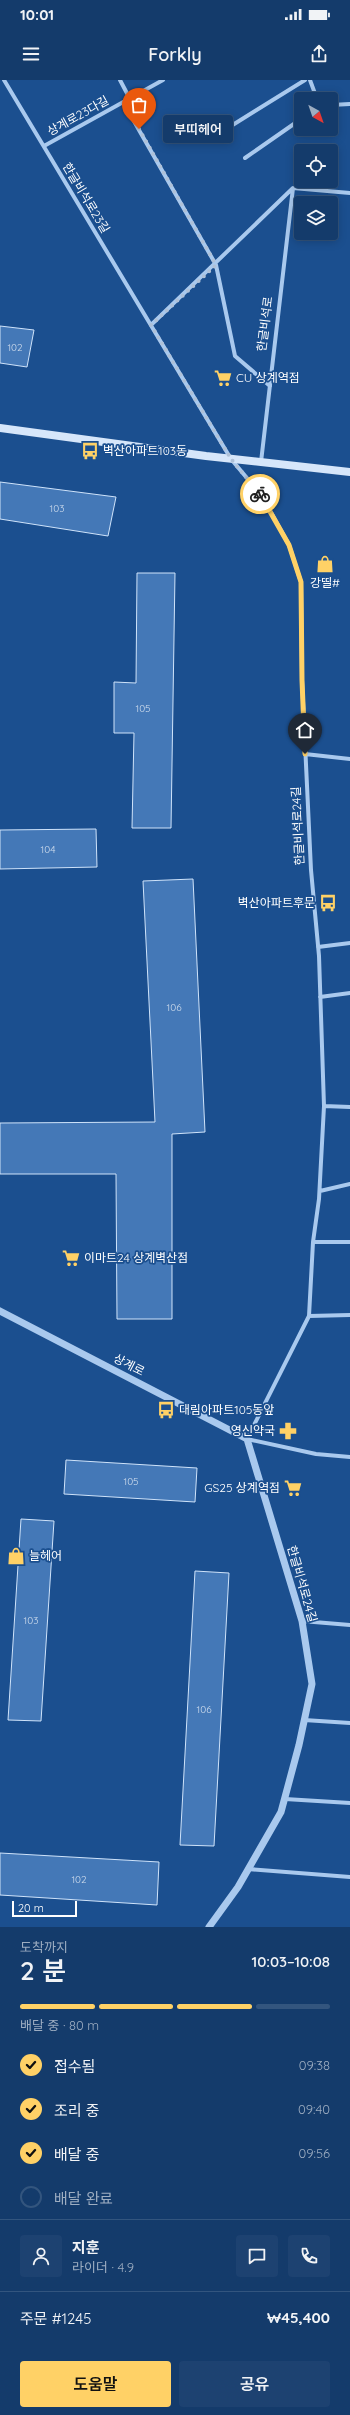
<!DOCTYPE html>
<html lang="ko">
<meta charset="utf-8">
<style>
:root{--surface:#143b6b;--page:#1d4271;--text:#f1f3f6;--muted:#9dadc1;--line:#33557e;--accent:#ffd166}
body{margin:0;font-family:Quicksand,"Noto Sans KR",sans-serif;background:var(--page);color:var(--text);height:100vh;display:flex;flex-direction:column;font-size:15px;white-space:nowrap}
*{box-sizing:border-box;margin:0}
p{font-size:13px;color:var(--muted)}
.icon{flex:none;width:22px;height:22px;fill:none;stroke:currentColor;stroke-width:2;stroke-linecap:round;stroke-linejoin:round}
.map{position:relative;height:1847px;overflow:hidden}
.details{display:flex;flex-direction:column;background:var(--surface);flex:1}
.details>*{flex:none}
.needle{width:26px;rotate:140deg}
.buttons{position:absolute;left:294px;top:12px;display:grid;gap:8px}
.buttons a{display:grid;place-items:center;width:44px;height:44px;border-radius:4px;background:var(--surface);box-shadow:0 2px 10px #0003,0 0 0 1px var(--line);font-size:20px}
.scale{position:absolute;left:12px;bottom:10px;width:65px;box-sizing:border-box;padding-left:4px;border:2px solid #fff;border-top:0;font-size:11px;line-height:14px;white-space:nowrap;color:#fff;-webkit-text-stroke:3px #1b4f8f;paint-order:stroke}
.pin{position:absolute;display:grid;place-items:center;width:34px;height:34px;color:#fff;margin:-41px -17px;border-radius:50% 50% 50% 0;rotate:-45deg;box-shadow:0 0 4px #0007}
.pin .icon{rotate:45deg}
.courier{position:absolute;display:grid;place-items:center;width:40px;height:40px;margin:-20px;border:3px solid #ffd166;border-radius:50%;background:#fff;color:#222;box-shadow:0 1px 5px #0007}
.bubble{position:absolute;height:28px;border-radius:4px;background:var(--surface);box-shadow:0 2px 10px #0003,0 0 0 1px var(--line);font-size:13px;font-weight:600;line-height:28px;text-align:center}
.summary em{font-style:normal;font-weight:600}
.summary div{display:flex;flex-direction:column-reverse}
.summary{display:flex;align-items:center;justify-content:space-between;height:68px;padding:0 20px}
h1{font-size:26px;font-weight:600;line-height:30px}
.bar{display:grid;grid-template-columns:repeat(4,1fr);gap:6px 4px;align-content:center;height:48px;padding:0 20px}
.bar i{height:5px;border-radius:3px;background:var(--line)}
.bar .active{background:var(--accent)}
.bar p{grid-column:span 4}
.line{display:flex;align-items:center;gap:10px;padding:0 20px;border-top:1px solid var(--line)}
.line div{flex:1}
.round{display:grid;place-items:center;flex:none;width:42px;height:42px;border-radius:4px;background:var(--page)}
ol{padding:0 20px;list-style:none}
li{display:flex;align-items:center;gap:12px;height:44px}
li p{margin-inline-start:auto}
li .icon{padding:4px;border-radius:50%;background:var(--accent);color:#111;stroke-width:4}
li:last-child{color:var(--muted)}
li i{width:22px;height:22px;border:2px solid var(--line);border-radius:50%}
.button{display:flex;gap:8px;margin-top:auto;padding:8px 20px}
.button a{flex:1;height:46px;border-radius:4px;background:var(--accent);color:#111;font-size:16px;font-weight:600;line-height:46px;text-align:center}
.button a+a{background:var(--page);color:var(--text)}
.status{display:flex;justify-content:space-between;align-items:center;height:28px;padding:0 20px;background:var(--surface);direction:ltr}
.status svg{height:11px;fill:currentColor}
header{display:flex;justify-content:space-between;align-items:center;height:52px;padding:0 20px;background:var(--surface);font-size:18px;font-weight:600}
.map>svg:first-child{display:block}
.building{fill:#4478b7;stroke:#cfe3fa}
.lines{fill:none;stroke-linecap:round;stroke-linejoin:round}
.minor{stroke:#a9c9ee;stroke-width:4}
.tertiary{stroke:#a9c9ee;stroke-width:7}
.secondary{stroke:#d6e6fa;stroke-width:8}
.done{stroke:#afc1d8;stroke-width:4;stroke-dasharray:0 7.2}
.route{stroke:#ffd166;stroke-width:5}
.labels{text-anchor:middle;stroke-width:3.5;stroke-linejoin:round;paint-order:stroke}
.number-label{font-size:10px;fill:#d0dded}
.street-label{font-size:12px;fill:#fff;stroke:#1b4f8f}
.poi-label{font-size:12px;fill:#fff;stroke:#1b4f8f;text-anchor:start}
</style>
<div class="status"><b>10:01</b><svg viewBox="0 0 49 12"><path d="M0 12V9h3v3zM5 12V6h3v6zM10 12V3h3v9zM15 12V0h3v12zM26 1h20v11H26zM47 4h2v5h-2z"/></svg></div>
<header><svg class="icon" aria-label="menu" viewBox="0 0 24 24"><path d="M4 6h16M4 12h16M4 18h16"/></svg>Forkly<svg class="icon" aria-label="share" viewBox="0 0 24 24"><path d="M12 15V3M7 8l5-5 5 5M5 13v7h14v-7"/></svg></header>
<div class="map">
<svg width="350" height="1847" viewBox="0 0 350 1847">
<rect width="100%" height="100%" fill="#1b4f8f"/>
<path class="building" d="M0 246 34 250 27 287 0 283Z
M0 402 116 417 108 456 0 439Z
M137 493H175L171 748H132L134 653H114V602L136 603Z
M96 749 97 787 0 789V750Z
M193 799 205 1052 172 1054V1239H117L116 1094H0V1043L155 1042 143 801Z
M66 1380 197 1388 195 1422 64 1414Z
M21 1439 54 1441 41 1641 8 1640Z
M195 1491 229 1493 214 1766 180 1765Z
M0 1773 159 1782 157 1825 0 1815Z"/>
<g class="lines">
<path class="minor" d="M4 0 231 379 262 416 289 465 301 502 302 600 311 790 319 876 324 1026 319 1119 313 1162 309 1236 247 1359 316 1374 350 1377
M120 0 130 19
M310 0 317 19
M123 22 216 185 235 276 270 306
M331 25 350 24
M231 46 305 0
M44 66 163 0
M245 78 301 39
M151 245 293 108 350 113
M261 382 293 108
M305 674 350 679
M318 867 350 863
M320 917 350 913
M324 1026 350 1027
M320 1111 350 1104
M313 1162H350
M309 1236 350 1235
M302 1541 350 1545
M304 1640 350 1643
M285 1719 350 1723
M248 1789 350 1797"/>
<path class="tertiary" d="M0 1231 247 1359 302 1541 312 1604 299 1665 281 1732 238 1807 209 1847"/>
<path class="secondary" d="M0 348 206 376 350 392"/>
</g>
<g class="lines">
<path class="done" d="M139 49 216 185 151 245 231 379 260 414"/>
<path class="route" d="M260 414 289 465 301 502 302 600 305 674"/>
</g>
<defs>
<g id="supermarket-bare" transform="scale(1.38)"><path d="M-6-5.5h2.5l.6 2H6L4.5 2H-2.5L-4.4-4H-6ZM-1.5 3.2a1.3 1.3 0 1 0 .1 0ZM3 3.2a1.3 1.3 0 1 0 .1 0Z" fill="#ffd166" stroke="#1b4f8f" stroke-width="2.5" paint-order="stroke"/></g>
<g id="bus-bare" transform="scale(1.38)"><path d="M-5-6H5V4H4V6H2V4H-2V6H-4V4H-5ZM-3.5-4V0h7V-4ZM-3.5 1.2v1.5H-2V1.2ZM2 1.2v1.5H3.5V1.2Z" fill="#ffd166" stroke="#1b4f8f" stroke-width="2.5" paint-order="stroke"/></g>
<g id="shop-bare" transform="scale(1.38)"><path d="M-5-2.5h2.3a2.7 3.5 0 0 1 5.4 0H5L5.5 6h-11ZM-1.5-2.5h3a1.5 2.3 0 0 0-3 0Z" fill="#ffd166" stroke="#1b4f8f" stroke-width="2.5" paint-order="stroke"/></g>
<g id="pharmacy-bare" transform="scale(1.38)"><path d="M-2-6h4v4h4v4h-4v4h-4v-4h-4v-4h4Z" fill="#ffd166" stroke="#1b4f8f" stroke-width="2.5" paint-order="stroke"/></g>
</defs>
<g fill-rule="evenodd">
<use href="#supermarket-bare" x="223" y="298"/>
<use href="#bus-bare" x="90" y="371"/>
<use href="#shop-bare" x="325" y="484"/>
<use href="#bus-bare" x="328" y="823"/>
<use href="#supermarket-bare" x="71" y="1178"/>
<use href="#bus-bare" x="166" y="1330"/>
<use href="#pharmacy-bare" x="288" y="1351"/>
<use href="#supermarket-bare" x="293" y="1408"/>
<use href="#shop-bare" x="16" y="1476"/>
</g>
<g class="labels">
<g class="number-label">
<text x="15" y="271">102</text>
<text x="57" y="432">103</text>
<text x="143" y="632">105</text>
<text x="48" y="773">104</text>
<text x="174" y="931">106</text>
<text x="131" y="1405">105</text>
<text x="31" y="1544">103</text>
<text x="204" y="1633">106</text>
<text x="79" y="1803">102</text>
</g>
<g class="street-label">
<text transform="translate(78 36) rotate(-29)" y="4">상계로23다길</text>
<text transform="translate(86 118) rotate(59)" y="4">한글비석로23길</text>
<text transform="translate(265 244) rotate(-83)" y="4">한글비석로</text>
<text transform="translate(298 746) rotate(-93)" y="4">한글비석로24길</text>
<text transform="translate(129 1285) rotate(27)" y="4">상계로</text>
<text transform="translate(302 1504) rotate(74)" y="4">한글비석로24길</text>
</g>
<g class="poi-label">
<text x="236" y="302">CU 상계역점</text>
<text x="103" y="375">벽산아파트103동</text>
<text x="325" y="507" text-anchor="middle">강띨#</text>
<text x="315" y="827" text-anchor="end">벽산아파트후문</text>
<text x="84" y="1182">이마트24 상계벽산점</text>
<text x="179" y="1334">대림아파트105동앞</text>
<text x="275" y="1355" text-anchor="end">영신약국</text>
<text x="280" y="1412" text-anchor="end">GS25 상계역점</text>
<text x="29" y="1480">늘헤어</text>
</g>
</g>
</svg>
<div class="buttons">
<a><svg class="needle" viewBox="-14 -14 28 28"><path d="M0-13l5 13h-10z" fill="#e53935"/><path d="M0 13l5-13h-10z" fill="#9dadc1"/></svg></a>
<a><svg class="icon" aria-label="locate" viewBox="0 0 24 24"><circle cx="12" cy="12" r="6"/><path d="M12 2v4M12 18v4M2 12h4M18 12h4"/></svg></a>
<a><svg class="icon" aria-label="layers" viewBox="0 0 24 24"><path d="M12 4l9 5-9 5-9-5zM3 14l9 5 9-5"/></svg></a>
</div>
<div class="scale">20 m</div>
<div class="pin" style="left:139px;top:49px;background:#ea580c"><svg class="icon" aria-label="bag" viewBox="0 0 24 24"><path d="M5 8h14l-1 12H6zM9 8a3 3 0 0 1 6 0"/></svg></div>
<div class="pin" style="left:305px;top:674px;background:#1f2937"><svg class="icon" aria-label="home" viewBox="0 0 24 24"><path d="M3 11l9-7 9 7M6 9v11h12V9"/></svg></div>
<div class="courier" style="left:260px;top:414px"><svg class="icon" aria-label="bike" viewBox="0 0 24 24"><circle cx="6" cy="16" r="4"/><circle cx="18" cy="16" r="4"/><path d="M6 16l4-8h5l3 8M10 8l3 8H6M13 5h3"/></svg></div>
<div class="bubble" style="left:163px;top:35px;width:70px">부띠헤어</div>
</div>
<section class="details">
<div class="summary"><div><h1>2 분</h1><p>도착까지</p></div><em>10:03–10:08</em></div>
<div class="bar"><i class="active"></i><i class="active"></i><i class="active"></i><i></i><p>배달 중 · 80 m</p></div>
<ol>
<li><svg class="icon" aria-label="check" viewBox="0 0 24 24"><path d="M5 12l5 5 9-10"/></svg>접수됨<p>09:38</p></li>
<li><svg class="icon" aria-label="check" viewBox="0 0 24 24"><path d="M5 12l5 5 9-10"/></svg>조리 중<p>09:40</p></li>
<li><svg class="icon" aria-label="check" viewBox="0 0 24 24"><path d="M5 12l5 5 9-10"/></svg>배달 중<p>09:56</p></li>
<li><i></i>배달 완료</li>
</ol>
<div class="line" style="height:72px"><a class="round"><svg class="icon" aria-label="person" viewBox="0 0 24 24"><circle cx="12" cy="8" r="4"/><path d="M4 21q1-7 8-7t8 7"/></svg></a><div><b>지훈</b><p>라이더 · 4.9</p></div><a class="round"><svg class="icon" aria-label="chat" viewBox="0 0 24 24"><path d="M4 5h16v11H9l-5 4z"/></svg></a><a class="round"><svg class="icon" aria-label="phone" viewBox="0 0 24 24"><path d="M5 4h4l2 5-3 2q2 4 5 5l2-3 5 2v4C11 20 4 13 5 4z"/></svg></a></div>
<div class="line" style="height:52px"><div>주문 #1245</div><b>₩45,400</b></div>
<div class="button"><a>도움말</a><a>공유</a></div>
</section>
